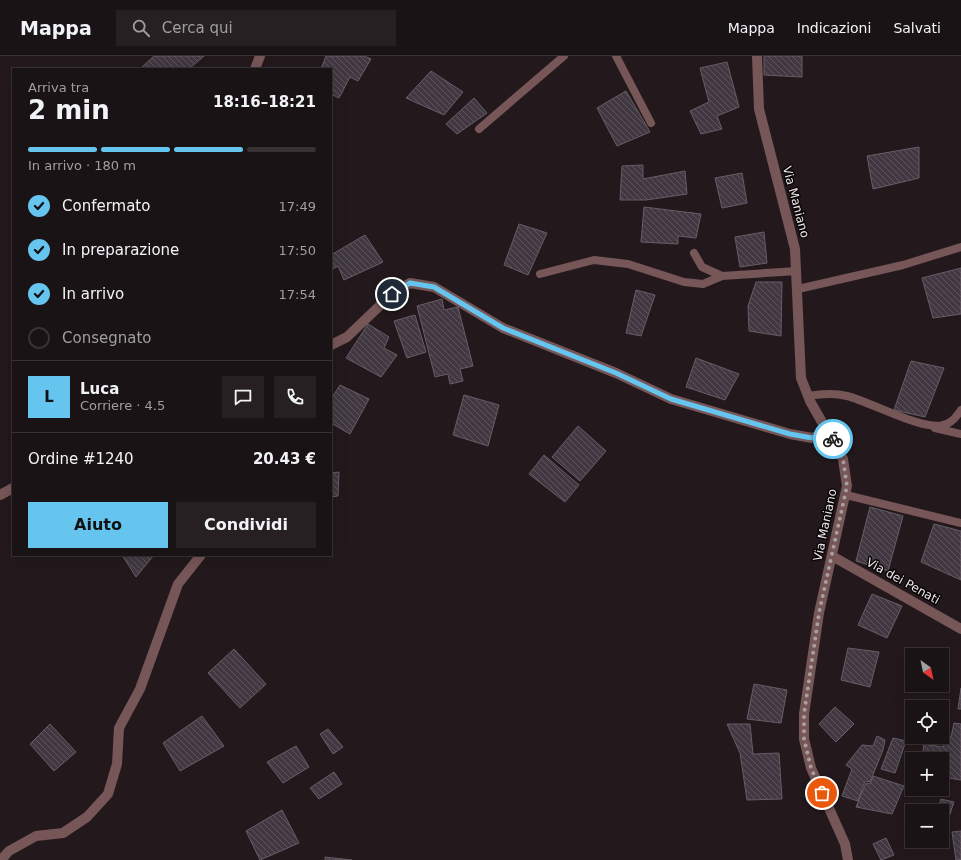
<!DOCTYPE html>
<html lang="it">
<meta charset="utf-8">
<style>
:root{--surface:#1a1316;--page:#272023;--text:#f1f3f6;--muted:#9f9ea1;--line:#383235;--accent:#65c5ef}
body{margin:0;font-family:"DejaVu Sans",sans-serif;background:var(--page);color:var(--text);height:100vh;display:flex;flex-direction:column;font-size:15px;white-space:nowrap}
*{box-sizing:border-box;margin:0}
p{font-size:13px;color:var(--muted)}
.icon{flex:none;width:22px;height:22px;fill:none;stroke:currentColor;stroke-width:2;stroke-linecap:round;stroke-linejoin:round}
.map{position:relative;flex:1;overflow:hidden}
.sheet{position:absolute;left:12px;top:12px;width:320px;height:488px;display:flex;flex-direction:column;background:var(--surface);border-radius:0px;box-shadow:0 4px 16px #0002,0 0 0 1px var(--line)}
.sheet>*{flex:none}
.needle{width:26px;rotate:147deg}
.controls{position:absolute;left:905px;top:592px;display:grid;gap:8px}
.controls a{display:grid;place-items:center;width:44px;height:44px;border-radius:0px;background:var(--surface);box-shadow:0 4px 16px #0002,0 0 0 1px var(--line);font-size:20px}
.pin{position:absolute;display:grid;place-items:center;width:34px;height:34px;color:#fff;margin:-17px;border:2px solid #fff;border-radius:50%;box-shadow:0 1px 4px #0007}
.courier{position:absolute;display:grid;place-items:center;width:40px;height:40px;margin:-20px;border:3px solid #65c5ef;border-radius:50%;background:#fff;color:#222;box-shadow:0 1px 5px #0007}
.head em{font-style:normal;font-weight:700}
.head div{display:flex;flex-direction:column-reverse}
.head{display:flex;align-items:center;justify-content:space-between;height:68px;padding:0 16px}
h1{font-size:26px;font-weight:700;line-height:30px}
.bar{display:grid;grid-template-columns:repeat(4,1fr);gap:6px 4px;align-content:center;height:48px;padding:0 16px}
.bar i{height:5px;border-radius:3px;background:var(--line)}
.bar .on{background:var(--accent)}
.bar p{grid-column:span 4}
.line{display:flex;align-items:center;gap:10px;padding:0 16px;border-top:1px solid var(--line)}
.line div{flex:1}
.round{display:grid;place-items:center;flex:none;width:42px;height:42px;border-radius:0px;background:var(--page)}
ol{padding:0 16px;list-style:none}
li{display:flex;align-items:center;gap:12px;height:44px}
li p{margin-inline-start:auto}
li .icon{padding:4px;border-radius:50%;background:var(--accent);color:#111;stroke-width:4}
li:last-child{color:var(--muted)}
li i{width:22px;height:22px;border:2px solid var(--line);border-radius:50%}
.action{display:flex;gap:8px;margin-top:auto;padding:8px 16px}
.action a{flex:1;height:46px;border-radius:0px;background:var(--accent);color:#111;font-size:16px;font-weight:700;line-height:46px;text-align:center}
.action a+a{background:var(--page);color:var(--text)}
header{display:flex;align-items:center;gap:24px;box-sizing:border-box;height:56px;padding:0 20px;background:var(--surface);border-bottom:1px solid var(--line)}
header strong{font-size:19px}
nav{display:flex;gap:22px;margin-inline-start:auto;font-size:14px}
.search{width:280px;height:36px;background:var(--page);display:flex;align-items:center;gap:10px;box-sizing:border-box;padding:0 14px;border-radius:0px;color:var(--muted);font-size:15px}
.map>svg:first-child{display:block}
.building{fill:url(#building-back-hatch);stroke:#675d67}
.lines{fill:none;stroke-linecap:round;stroke-linejoin:round}
.lane{stroke:#775657;stroke-width:8}
.street{stroke:#775657;stroke-width:10}
.done{stroke:#a89fa2;stroke-width:4;stroke-dasharray:0 7.2}
.route{stroke:#65c5ef;stroke-width:5}
.labels{text-anchor:middle;stroke-width:3;stroke-linejoin:round;paint-order:stroke}
.street-label{font-size:12px;fill:#efe7ea;stroke:#0a0607}
</style>
<header>
<strong>Mappa</strong>
<div class="search"><svg class="icon" aria-label="search" viewBox="0 0 24 24"><circle cx="10" cy="10" r="6"/><path d="M15 15l6 6"/></svg>Cerca qui</div>
<nav><a>Mappa</a><a>Indicazioni</a><a>Salvati</a></nav>
</header>
<div class="map">
<svg width="961" height="804" viewBox="0 0 961 804">
<defs>
<pattern id="building-back-hatch" width="6" height="6" patternUnits="userSpaceOnUse"><rect width="6" height="6" fill="#413841"/><path d="M-1 5l2 2M0 0l6 6M5-1l2 2" fill="none" stroke="#5d555d"/></pattern>
</defs>
<rect width="100%" height="100%" fill="#23191d"/>
<path class="building" d="M154 0H204L189 13H140Z
M326 0H364L371 3 358 25 350 21 339 42 331 38V13H321Z
M764 0H802V21L764 19Z
M727 6 739 51 717 60 722 73 701 78 690 55 709 46 700 12Z
M431 15 463 36 444 59 406 42Z
M626 35 650 76 617 90 597 52Z
M474 42 487 57 457 78 446 68Z
M919 91V122L873 133 867 100Z
M643 109V123L685 115 687 138 646 144H620L622 110Z
M742 117 747 147 722 152 715 122Z
M644 151 701 158 696 182 678 180V188L641 186Z
M519 168 547 177 528 219 504 209Z
M764 176 767 207 740 211 735 181Z
M365 179 383 206 344 224 338 210 331 214V199Z
M961 212V258L933 262 922 222Z
M756 226H782L781 280 749 275 748 250Z
M636 234 655 239 641 280 626 277Z
M442 243 444 254 458 251 473 310 460 313 463 325 450 328 448 318 435 321 417 250Z
M415 259 426 296 407 302 394 265Z
M368 268 389 281 384 292 397 299 381 321 346 302Z
M696 302 739 318 725 344 686 331Z
M911 305 944 312 925 361 894 354Z
M340 329 369 343 350 378 331 367V343Z
M464 339 499 349 488 390 453 379Z
M578 370 606 395 580 425 552 401Z
M544 399 579 429 565 446 529 418Z
M339 416 338 440 331 441V417Z
M870 451 903 460 888 515 856 505Z
M934 468 961 475V524L921 506Z
M122 499H154L136 521Z
M872 538 902 550 887 582 858 569Z
M848 592 879 596 870 631 841 624Z
M234 593 266 628 240 652 208 617Z
M754 628 787 634 781 667 747 663Z
M961 632V653H958Z
M835 651 854 668 836 686 819 668Z
M202 660 224 690 180 715 163 687Z
M954 667 961 668V724L942 721V703H922L924 688 943 691 945 680 951 681Z
M50 668 76 696 54 715 30 688Z
M727 668H750L753 698 779 697 782 743 747 744 740 697Z
M328 673 343 691 333 698 320 678Z
M877 680 885 684 883 694 870 726 865 725 858 745 842 740 852 713 846 709 862 689 873 690Z
M893 682 906 685 895 717 881 713Z
M296 690 309 711 283 727 267 706Z
M334 716 342 728 319 743 310 732Z
M873 720 904 730 892 758 856 751 866 727 870 728Z
M941 743 954 746 948 764 942 762V755H937Z
M282 754 299 787 260 804 246 775Z
M961 775V804H956L952 776Z
M886 782 894 799 881 804 873 788Z
M325 801 352 804H325Z"/>
<g class="lines">
<path class="lane" d="M616 0 651 67
M479 73 564 0
M694 197 702 211 722 220
M540 218 594 204 628 208 684 226 703 228 722 220 797 215
M798 233 903 209 961 191
M808 340C820 338 835 337 847 340 871 346 923 375 943 369 952 367 956 361 961 354
M935 372 961 378
M846 439 961 467"/>
<path class="street" d="M757 0 759 53 795 193 801 322 810 345 843 403 847 430 819 557 804 658V683L811 712 845 788 848 804
M255 13 260 0
M331 289 347 281 392 238 410 227 434 231 503 272 616 317 671 343 790 378 812 382 829 375
M0 439 13 432
M832 500 961 573
M1 804 9 795 36 780 63 777 87 761 108 738 117 708 119 672 140 633 178 528 201 499"/>
</g>
<g class="lines">
<path class="done" d="M822 737 811 712 804 683V658L819 557 847 430 843 403 833 383"/>
<path class="route" d="M392 238 410 227 434 231 503 272 616 317 671 343 790 378 812 382 829 375 833 383"/>
</g>
<g class="labels">
<g class="street-label">
<text transform="translate(796 146) rotate(75)" y="4">Via Maniano</text>
<text transform="translate(825 469) rotate(-78)" y="4">Via Maniano</text>
<text transform="translate(903 525) rotate(29)" y="4">Via dei Penati</text>
</g>
</g>
</svg>
<div class="controls">
<a><svg class="needle" viewBox="-14 -14 28 28"><path d="M0-13l5 13h-10z" fill="#e53935"/><path d="M0 13l5-13h-10z" fill="#9f9ea1"/></svg></a>
<a><svg class="icon" aria-label="locate" viewBox="0 0 24 24"><circle cx="12" cy="12" r="6"/><path d="M12 2v4M12 18v4M2 12h4M18 12h4"/></svg></a>
<a>+</a>
<a>−</a>
</div>
<div class="pin" style="left:822px;top:737px;background:#ea580c"><svg class="icon" aria-label="bag" viewBox="0 0 24 24"><path d="M5 8h14l-1 12H6zM9 8a3 3 0 0 1 6 0"/></svg></div>
<div class="pin" style="left:392px;top:238px;background:#1f2937"><svg class="icon" aria-label="home" viewBox="0 0 24 24"><path d="M3 11l9-7 9 7M6 9v11h12V9"/></svg></div>
<div class="courier" style="left:833px;top:383px"><svg class="icon" aria-label="bike" viewBox="0 0 24 24"><circle cx="6" cy="16" r="4"/><circle cx="18" cy="16" r="4"/><path d="M6 16l4-8h5l3 8M10 8l3 8H6M13 5h3"/></svg></div>
<section class="sheet">
<div class="head"><div><h1>2 min</h1><p>Arriva tra</p></div><em>18:16–18:21</em></div>
<div class="bar"><i class="on"></i><i class="on"></i><i class="on"></i><i></i><p>In arrivo · 180 m</p></div>
<ol>
<li><svg class="icon" aria-label="check" viewBox="0 0 24 24"><path d="M5 12l5 5 9-10"/></svg>Confermato<p>17:49</p></li>
<li><svg class="icon" aria-label="check" viewBox="0 0 24 24"><path d="M5 12l5 5 9-10"/></svg>In preparazione<p>17:50</p></li>
<li><svg class="icon" aria-label="check" viewBox="0 0 24 24"><path d="M5 12l5 5 9-10"/></svg>In arrivo<p>17:54</p></li>
<li><i></i>Consegnato</li>
</ol>
<div class="line" style="height:72px"><b class="round" style="background:var(--accent);color:#111">L</b><div><b>Luca</b><p>Corriere · 4.5</p></div><a class="round"><svg class="icon" aria-label="chat" viewBox="0 0 24 24"><path d="M4 5h16v11H9l-5 4z"/></svg></a><a class="round"><svg class="icon" aria-label="phone" viewBox="0 0 24 24"><path d="M5 4h4l2 5-3 2q2 4 5 5l2-3 5 2v4C11 20 4 13 5 4z"/></svg></a></div>
<div class="line" style="height:52px"><div>Ordine #1240</div><b>20.43 €</b></div>
<div class="action"><a>Aiuto</a><a>Condividi</a></div>
</section>
</div>
